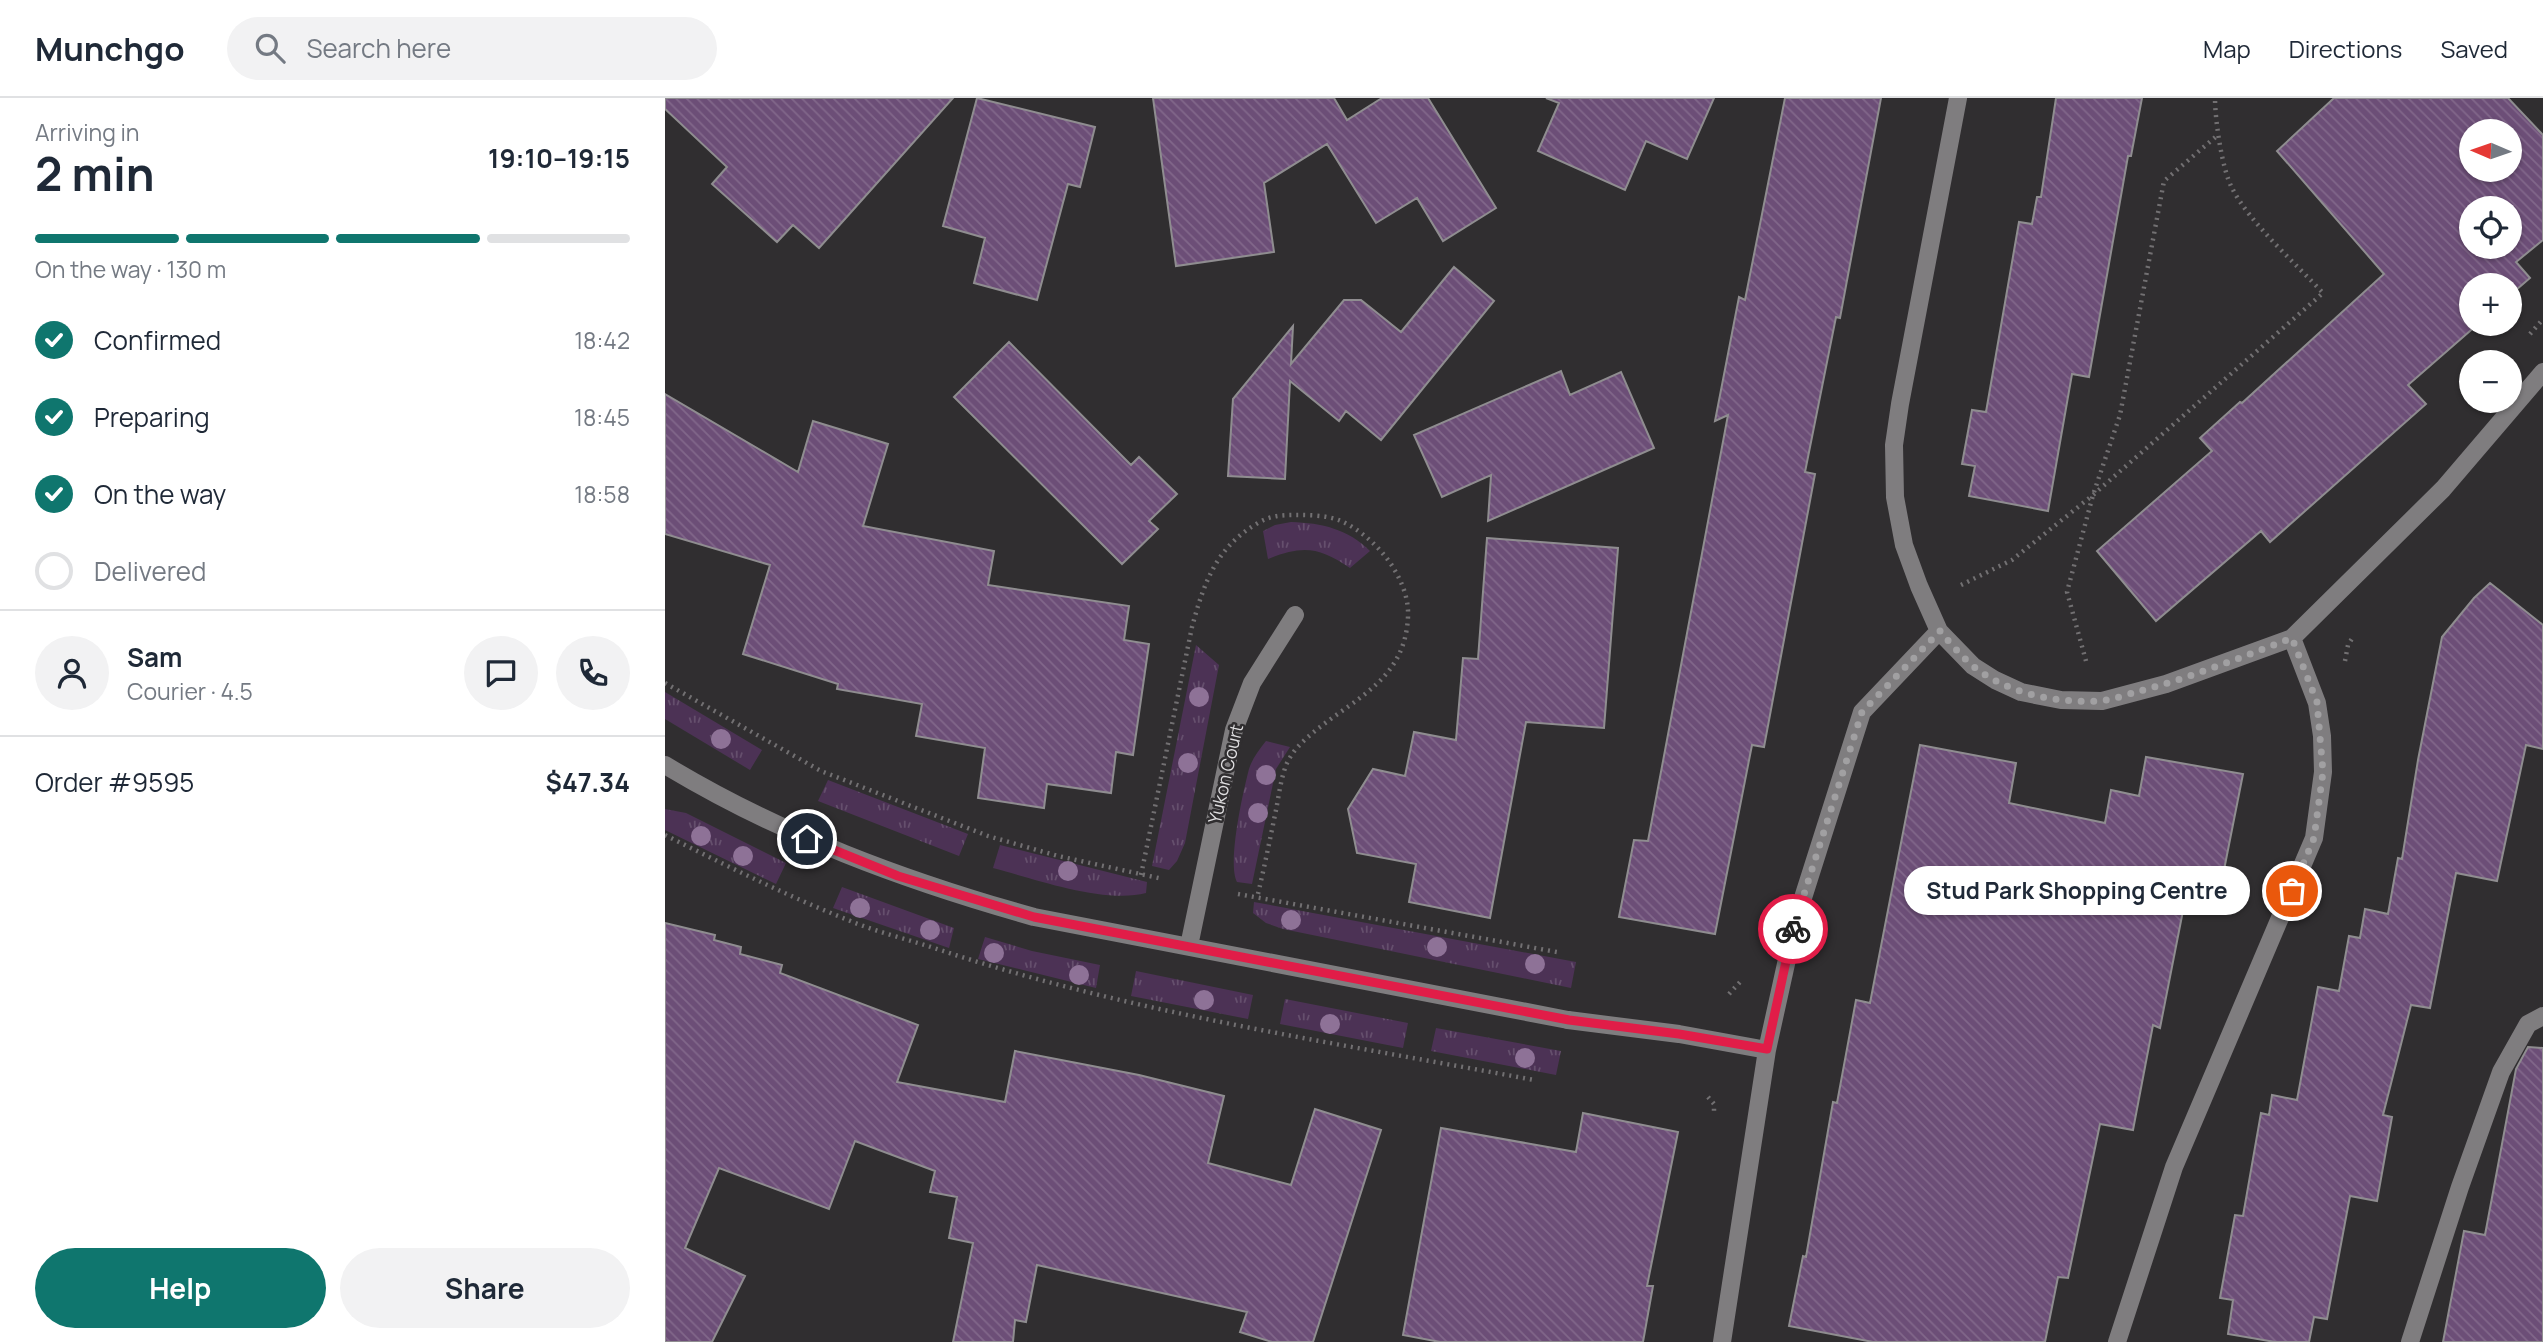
<!DOCTYPE html>
<meta charset="utf-8">
<style>
:root{--surface:#fff;--page:#f2f2f3;--text:#1f2937;--muted:#747a83;--line:#e0e1e3;--accent:#0f766e}
body{margin:0;font-family:Manrope,sans-serif;background:var(--page);color:var(--text);height:100vh;display:flex;flex-direction:column;font-size:26px;white-space:nowrap}
*{box-sizing:border-box;margin:0}
p{font-size:23px;color:var(--muted)}
.icon{flex:none;width:38px;height:38px;fill:none;stroke:currentColor;stroke-width:2;stroke-linecap:round;stroke-linejoin:round}
.map{position:relative;flex:1;overflow:hidden}
.sheet{display:flex;flex-direction:column;background:var(--surface);width:665px}
.sheet>*{flex:none}
.needle{width:46px;rotate:272deg}
.tools{position:absolute;left:1794px;top:21px;display:grid;gap:14px}
.tools a{display:grid;place-items:center;width:63px;height:63px;border-radius:50%;background:var(--surface);box-shadow:0 2px 5px #0004;font-size:35px}
.pin{position:absolute;display:grid;place-items:center;width:60px;height:60px;color:#fff;margin:-30px;border:4px solid #fff;border-radius:50%;box-shadow:0 2px 7px #0007}
.courier{position:absolute;display:grid;place-items:center;width:70px;height:70px;margin:-35px;border:5px solid #e11d48;border-radius:50%;background:#fff;color:#222;box-shadow:0 2px 9px #0007}
.bubble{position:absolute;height:49px;border-radius:24px;background:var(--surface);box-shadow:0 2px 5px #0004;font-size:23px;font-weight:700;line-height:49px;text-align:center}
.head em{font-style:normal;font-weight:700}
.head div{display:flex;flex-direction:column-reverse}
.head{display:flex;align-items:center;justify-content:space-between;height:119px;padding:0 35px}
h1{font-size:46px;font-weight:700;line-height:52px}
.bar{display:grid;grid-template-columns:repeat(4,1fr);gap:10px 7px;align-content:center;height:84px;padding:0 35px}
.bar i{height:9px;border-radius:5px;background:var(--line)}
.bar .active{background:var(--accent)}
.bar p{grid-column:span 4}
.line{display:flex;align-items:center;gap:18px;padding:0 35px;border-top:2px solid var(--line)}
.line div{flex:1}
.round{display:grid;place-items:center;flex:none;width:74px;height:74px;border-radius:37px;background:var(--page)}
ol{padding:0 35px;list-style:none}
li{display:flex;align-items:center;gap:21px;height:77px}
li p{margin-inline-start:auto}
li .icon{padding:7px;border-radius:50%;background:var(--accent);color:#fff;stroke-width:4}
li:last-child{color:var(--muted)}
li i{width:38px;height:38px;border:4px solid var(--line);border-radius:50%}
.primary-button{display:flex;gap:14px;margin-top:auto;padding:14px 35px}
.primary-button a{flex:1;height:80px;border-radius:42px;background:var(--accent);color:#fff;font-size:28px;font-weight:700;line-height:80px;text-align:center}
.primary-button a+a{background:var(--page);color:var(--text)}
header{display:flex;align-items:center;gap:42px;box-sizing:border-box;height:98px;padding:0 35px;background:var(--surface);border-bottom:2px solid var(--line)}
header strong{font-size:33px}
nav{display:flex;gap:38px;margin-inline-start:auto;font-size:24px}
.search{width:490px;height:63px;background:var(--page);display:flex;align-items:center;gap:18px;box-sizing:border-box;padding:0 24px;border-radius:38px;color:var(--muted);font-size:26px}
main{display:flex;flex:1;min-height:0}
.map>svg:first-child{display:block}
.grass{fill:url(#grass-tufts)}
.building{fill:url(#building-back-hatch);stroke:#8f8d90;stroke-width:2;fill-rule:evenodd}
.lines{fill:none;stroke-linecap:round;stroke-linejoin:round}
.path{stroke:#727072;stroke-width:4.5;stroke-dasharray:2 5;stroke-linecap:butt}
.service{stroke:#7f7d7f;stroke-width:18}
.minor{stroke:#7f7d7f;stroke-width:18}
.tree{fill:#8e7297}
.done{stroke:#a1a0a2;stroke-width:7;stroke-dasharray:0 12.6}
.route{stroke:#e11d48;stroke-width:9}
.labels{text-anchor:middle;stroke-width:5;stroke-linejoin:round;paint-order:stroke}
.street-label{font-size:18px;fill:#dedddf;stroke:#302e30}
</style>
<header>
<strong>Munchgo</strong>
<div class="search"><svg class="icon" aria-label="search" viewBox="0 0 24 24"><circle cx="10" cy="10" r="6"/><path d="M15 15l6 6"/></svg>Search here</div>
<nav><a>Map</a><a>Directions</a><a>Saved</a></nav>
</header>
<main>
<section class="sheet">
<div class="head"><div><h1>2 min</h1><p>Arriving in</p></div><em>19:10–19:15</em></div>
<div class="bar"><i class="active"></i><i class="active"></i><i class="active"></i><i></i><p>On the way · 130 m</p></div>
<ol>
<li><svg class="icon" aria-label="check" viewBox="0 0 24 24"><path d="M5 12l5 5 9-10"/></svg>Confirmed<p>18:42</p></li>
<li><svg class="icon" aria-label="check" viewBox="0 0 24 24"><path d="M5 12l5 5 9-10"/></svg>Preparing<p>18:45</p></li>
<li><svg class="icon" aria-label="check" viewBox="0 0 24 24"><path d="M5 12l5 5 9-10"/></svg>On the way<p>18:58</p></li>
<li><i></i>Delivered</li>
</ol>
<div class="line" style="height:126px"><a class="round"><svg class="icon" aria-label="person" viewBox="0 0 24 24"><circle cx="12" cy="8" r="4"/><path d="M4 21q1-7 8-7t8 7"/></svg></a><div><b>Sam</b><p>Courier · 4.5</p></div><a class="round"><svg class="icon" aria-label="chat" viewBox="0 0 24 24"><path d="M4 5h16v11H9l-5 4z"/></svg></a><a class="round"><svg class="icon" aria-label="phone" viewBox="0 0 24 24"><path d="M5 4h4l2 5-3 2q2 4 5 5l2-3 5 2v4C11 20 4 13 5 4z"/></svg></a></div>
<div class="line" style="height:91px"><div>Order #9595</div><b>$47.34</b></div>
<div class="primary-button"><a>Help</a><a>Share</a></div>
</section>
<div class="map">
<svg width="1878" height="1244" viewBox="0 0 1878 1244">
<defs>
<pattern id="grass-tufts" width="24" height="20" patternUnits="userSpaceOnUse" patternTransform="scale(1.75)"><rect width="24" height="20" fill="#4c3255"/><path d="M3 7l-1-3M5 7V3M7 7l1-3M15 17l-1-3M17 17v-4M19 17l1-3" fill="none" stroke="#654f6d"/></pattern>
<pattern id="building-back-hatch" width="6" height="6" patternUnits="userSpaceOnUse" patternTransform="scale(1.75)"><rect width="6" height="6" fill="#6c4e77"/><path d="M-1 5l2 2M0 0l6 6M5-1l2 2" fill="none" stroke="#81678a"/></pattern>
</defs>
<rect width="100%" height="100%" fill="#302e30"/>
<path class="grass" d="M626 424C657 425 683 431 705 453L685 470C654 449 638 447 603 461L598 433 610 427Z
M531 547 554 567 520 745 512 763 504 772 487 768Z
M0 594 97 652 85 672 0 621Z
M601 643 625 649 611 671 587 786 572 784C562 765 578 694 584 671 587 661 594 652 601 643Z
M163 682 303 736 294 758 153 703Z
M0 711 21 715 121 765 111 786 0 732Z
M335 747 482 784 481 795C439 806 370 781 328 770Z
M177 789 289 830 284 850 168 810Z
M589 804 911 864 906 890 618 831 601 825 588 815Z
M320 839 367 853 435 867 431 890 313 861Z
M471 873 588 897 583 921 466 898Z
M620 901 743 925 738 950 615 926Z
M771 930 896 953 891 977 766 953Z"/>
<path class="building" d="M0 0H288L154 150 128 127 112 144 47 86 62 69 0 11Z
M312 0 430 29 415 89 403 86 372 202 309 185 320 140 278 128Z
M488 0H669L682 22 717 0H763L831 110 778 143 752 100 711 125 662 46 599 85 609 154 511 168Z
M881 0H1049L1022 61 981 43 960 92 873 53 894 5Z
M1120 0H1216L1175 220 1171 219 1140 374 1150 376 1099 649 1087 647 1050 836 954 819 969 742 983 743 1063 317 1050 323 1074 199 1080 202Z
M1391 0H1477L1466 58H1463L1424 279 1407 276 1383 413 1304 398 1310 368 1297 366 1307 312 1321 314 1354 124 1367 126 1372 99H1376Z
M1669 0H1843L1878 37V142L1851 164 1865 180 1844 198V187H1806V226H1813L1743 287 1761 306 1605 444 1596 433 1491 523 1432 453 1547 353 1535 340 1575 304 1577 305 1719 176 1612 53ZM1806 33H1844V72H1806ZM1806 110H1844V149H1806Z
M789 169 829 203 716 342 681 313 674 323 625 283 620 381 563 378 568 301 628 228 626 266 679 202H696L736 234Z
M344 244 466 367 474 359 512 396 484 423 493 431 457 466 289 299Z
M896 273 905 297 956 274 989 350 823 423 826 377 777 399 749 337Z
M0 296 133 374 148 323 223 346 198 428 329 453 323 487 464 508 459 542 484 546 468 657 451 654 446 695 382 686 379 710 313 700 320 650 251 638 257 606 172 591 173 586 78 556 105 467 0 436Z
M822 440 953 450 939 630 861 624 825 820 744 804 751 766 692 755 683 711 708 671 740 678 749 634 791 642 798 560 813 561Z
M1825 485 1878 527V651L1861 647 1832 783 1791 775 1765 910 1746 907 1718 1017 1727 1019 1712 1103 1685 1098 1662 1221 1649 1219 1644 1244H1610L1563 1236 1568 1202 1555 1200 1570 1117 1578 1118 1596 1015 1604 1017 1607 997 1632 1002 1653 889 1674 893 1684 838 1695 840 1700 811 1723 816 1733 760 1737 761 1753 662 1777 539 1809 500Z
M1255 647 1351 665 1344 705 1440 725 1446 692 1474 698 1481 659 1578 676 1557 782 1525 777 1495 930 1488 927 1468 1032 1435 1026 1403 1180 1393 1179 1380 1244H1208L1124 1228 1138 1158 1141 1159 1168 1004 1172 1005 1191 902 1205 905Z
M0 825 50 837 49 842 76 849 75 856 117 867 115 875 253 927 232 984 340 1004 350 953 474 977 559 998 543 1065 626 1087 650 1011 716 1032 648 1244H607L575 1234 582 1214 372 1167 361 1224 350 1222 348 1244H288L308 1145 284 1140 292 1099 265 1094 270 1073 190 1043 164 1111 54 1070 20 1150 80 1178 47 1244H0Z
M1863 949 1878 950V1244H1778L1799 1133 1820 1137 1851 971Z
M918 1015 1013 1034 982 1188H988L978 1244H775L738 1237 776 1030 911 1054Z"/>
<g class="lines">
<path class="path" d="M1865 236 1878 221
M1296 487 1347 462 1428 397 1658 195C1631 166 1584 124 1567 90 1557 71 1550 22 1550 0
M1421 563 1402 494 1428 397 1455 317 1499 83 1554 36
M1680 563 1683 547 1688 539
M0 585 156 673 323 738 393 758 498 781
M0 737C60 767 120 797 183 822 209 833 237 840 263 848 459 914 666 944 869 982
M476 777 527 529C539 485 551 449 593 425 604 418 616 417 629 417 644 417 662 417 676 423 710 438 745 480 743 519 740 581 692 599 650 633 639 642 628 652 622 665 616 679 614 697 611 712 605 741 599 771 592 800
M573 796 892 854
M1064 896 1075 884
M1043 999 1049 1006V1017"/>
<path class="service" d="M1293 0 1235 306 1229 347 1230 399 1239 447 1254 488 1274 533 1308 568 1330 582 1356 594 1396 602 1437 603 1501 586 1627 540 1778 391 1878 274
M903 922 1014 936 1102 952
M1057 1244 1102 952 1130 825 1197 614 1274 533
M1452 1244 1509 1069 1649 740 1658 674 1657 638 1652 605 1627 540
M1745 1244 1795 1089 1836 974 1863 926 1878 918"/>
<path class="minor" d="M0 667C116 737 240 783 369 819L903 922
M524 848 569 632 587 585 630 517"/>
</g>
<g class="tree">
<circle cx="534" cy="599" r="10"/>
<circle cx="56" cy="641" r="10"/>
<circle cx="523" cy="665" r="10"/>
<circle cx="601" cy="677" r="10"/>
<circle cx="593" cy="715" r="10"/>
<circle cx="36" cy="738" r="10"/>
<circle cx="78" cy="758" r="10"/>
<circle cx="403" cy="773" r="10"/>
<circle cx="195" cy="810" r="10"/>
<circle cx="626" cy="822" r="10"/>
<circle cx="265" cy="832" r="10"/>
<circle cx="772" cy="849" r="10"/>
<circle cx="329" cy="855" r="10"/>
<circle cx="870" cy="866" r="10"/>
<circle cx="414" cy="877" r="10"/>
<circle cx="539" cy="902" r="10"/>
<circle cx="665" cy="926" r="10"/>
<circle cx="860" cy="960" r="10"/>
</g>
<g class="lines">
<path class="done" d="M1128 831 1197 614 1275 533C1285 545 1296 558 1308 568 1343 596 1390 605 1434 603 1448 602 1462 596 1475 593 1527 579 1577 559 1627 540L1652 604 1658 674 1649 740 1627 793"/>
<path class="route" d="M142 741 233 778 369 819 904 922 1014 936 1102 951 1128 831"/>
</g>
<g class="labels">
<g class="street-label">
<text transform="translate(561 676) rotate(-77)" y="6">Yukon Court</text>
</g>
</g>
</svg>
<div class="tools">
<a><svg class="needle" viewBox="-14 -14 28 28"><path d="M0-13l5 13h-10z" fill="#e53935"/><path d="M0 13l5-13h-10z" fill="#747a83"/></svg></a>
<a><svg class="icon" aria-label="locate" viewBox="0 0 24 24"><circle cx="12" cy="12" r="6"/><path d="M12 2v4M12 18v4M2 12h4M18 12h4"/></svg></a>
<a>+</a>
<a>−</a>
</div>
<div class="pin" style="left:1627px;top:793px;background:#ea580c"><svg class="icon" aria-label="bag" viewBox="0 0 24 24"><path d="M5 8h14l-1 12H6zM9 8a3 3 0 0 1 6 0"/></svg></div>
<div class="pin" style="left:142px;top:741px;background:#1f2937"><svg class="icon" aria-label="home" viewBox="0 0 24 24"><path d="M3 11l9-7 9 7M6 9v11h12V9"/></svg></div>
<div class="courier" style="left:1128px;top:831px"><svg class="icon" aria-label="bike" viewBox="0 0 24 24"><circle cx="6" cy="16" r="4"/><circle cx="18" cy="16" r="4"/><path d="M6 16l4-8h5l3 8M10 8l3 8H6M13 5h3"/></svg></div>
<div class="bubble" style="left:1239px;top:768px;width:346px">Stud Park Shopping Centre</div>
</div>
</main>
